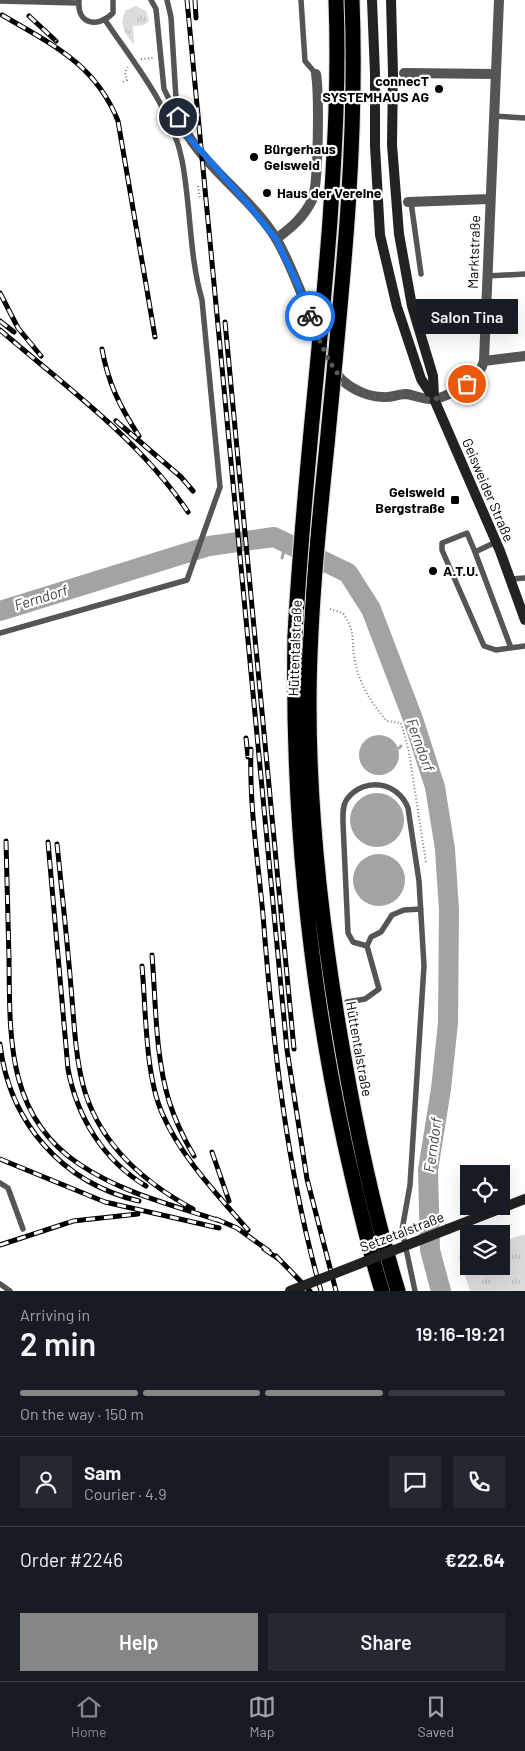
<!DOCTYPE html>
<meta charset="utf-8">
<style>
:root{--surface:#171b24;--page:#242831;--text:#f1f3f6;--muted:#9ea1a6;--line:#363941;--accent:#858687}
body{margin:0;font-family:Barlow,sans-serif;background:var(--page);color:var(--text);height:100vh;display:flex;flex-direction:column;font-size:19px;white-space:nowrap}
*{box-sizing:border-box;margin:0}
p{font-size:16px;color:var(--muted)}
.icon{flex:none;width:28px;height:28px;fill:none;stroke:currentColor;stroke-width:2;stroke-linecap:round;stroke-linejoin:round}
.map{position:relative;height:1291px;overflow:hidden}
.drawer{display:flex;flex-direction:column;background:var(--surface);flex:1}
.drawer>*{flex:none}
.fabs{position:absolute;left:460px;top:1165px;display:grid;gap:10px}
.fabs a{display:grid;place-items:center;width:50px;height:50px;border-radius:0px;background:var(--surface);box-shadow:0 5px 20px #0002;font-size:25px}
.pin{position:absolute;display:grid;place-items:center;width:42px;height:42px;color:#fff;margin:-21px;border:2px solid #fff;border-radius:50%;box-shadow:0 1px 5px #0007}
.courier{position:absolute;display:grid;place-items:center;width:50px;height:50px;margin:-25px;border:4px solid #1a73e8;border-radius:50%;background:#fff;color:#222;box-shadow:0 1px 6px #0007}
.bubble{position:absolute;height:35px;border-radius:0px;background:var(--surface);box-shadow:0 5px 20px #0002;font-size:16px;font-weight:600;line-height:35px;text-align:center}
.overview em{font-style:normal;font-weight:600}
.overview div{display:flex;flex-direction:column-reverse}
.overview{display:flex;align-items:center;justify-content:space-between;height:85px;padding:0 20px}
h1{font-size:32px;font-weight:600;line-height:38px}
.bar{display:grid;grid-template-columns:repeat(4,1fr);gap:8px 5px;align-content:center;height:60px;padding:0 20px}
.bar i{height:6px;border-radius:4px;background:var(--line)}
.bar .current{background:var(--accent)}
.bar p{grid-column:span 4}
.line{display:flex;align-items:center;gap:12px;padding:0 20px;border-top:1px solid var(--line)}
.line div{flex:1}
.round{display:grid;place-items:center;flex:none;width:52px;height:52px;border-radius:0px;background:var(--page)}
.button{display:flex;gap:10px;margin-top:auto;padding:10px 20px}
.button a{flex:1;height:58px;border-radius:0px;background:var(--accent);color:#fff;font-size:20px;font-weight:600;line-height:58px;text-align:center}
.button a+a{background:var(--page);color:var(--text)}
.tab-bar{display:flex;justify-content:space-around;align-items:center;height:70px;border-top:1px solid var(--line);background:var(--surface);font-size:14px;color:var(--muted)}
.tab-bar a{display:grid;justify-items:center;gap:2px}
.tab-bar .current{color:var(--accent)}
.map>svg:first-child{display:block}
.grass{fill:url(#grass-tufts)}
.water{fill:#a3a3a3}
.lines{fill:none;stroke-linecap:round;stroke-linejoin:round}
.stream{stroke:#a3a3a3;stroke-width:3}
.river{stroke:#a3a3a3;stroke-width:20}
.highway-casing{stroke:#dbdbdb;stroke-width:17}
.path{stroke:#777;stroke-width:2;stroke-dasharray:1 2.5;stroke-linecap:butt}
.lane{stroke:#555;stroke-width:5.5}
.street{stroke:#555;stroke-width:10}
.secondary{stroke:#222;stroke-width:10}
.highway{stroke:#000;stroke-width:15}
.rail-casing{stroke:#000;stroke-width:5}
.rail{stroke:#fff;stroke-width:3;stroke-dasharray:9;stroke-linecap:butt}
.highway-bridge-casing{stroke:#dbdbdb;stroke-width:17;stroke-linecap:butt}
.secondary-bridge{stroke:#222;stroke-width:10}
.highway-bridge{stroke:#000;stroke-width:15}
.done{stroke:#595959;stroke-width:5;stroke-dasharray:0 9}
.route{stroke:#1a73e8;stroke-width:6}
.poi-dot{fill:#000;stroke:#fff;stroke-width:2}
.labels{text-anchor:middle;stroke-width:4.5;stroke-linejoin:round;paint-order:stroke}
.poi-label{font-size:14px;font-weight:bold;fill:#000;stroke:#fff;text-anchor:start}
.street-label{font-size:14px;fill:#000;stroke:#fff}
.water-label{font-size:15px;font-style:italic;fill:#444;stroke:#fff}
</style>
<div class="map">
<svg width="525" height="1291" viewBox="0 0 525 1291">
<defs>
<pattern id="grass-tufts" width="24" height="20" patternUnits="userSpaceOnUse" patternTransform="scale(1.25)"><rect width="24" height="20" fill="#dcdcdc"/><path d="M3 7l-1-3M5 7V3M7 7l1-3M15 17l-1-3M17 17v-4M19 17l1-3" fill="none" stroke="#bbb"/></pattern>
</defs>
<rect width="100%" height="100%" fill="#fff"/>
<path class="grass" d="M136 6 146 11 149 21 144 25 133 26 134 45C125 33 118 25 126 10Z
M525 1234V1291H470L459 1257 469 1254V1266H501V1242Z"/>
<path class="water" d="M359 755a20 20 0 1 1 40 0a20 20 0 1 1-40 0Z
M350 820a27 27 0 1 1 54 0a27 27 0 1 1-54 0Z
M353 880a26 26 0 1 1 52 0a26 26 0 1 1-52 0Z"/>
<g class="lines">
<path class="stream" d="M282 558 286 543
M411 738 417 732
M399 748 401 746"/>
<path class="river" d="M0 611 209 546 274 537 348 573 371 609 413 719 435 787 445 849 449 910 448 1023 441 1089 428 1170 430 1250 441 1291"/>
<g class="highway-casing">
<path id="highway" d="M327 445C318 532 309 619 309 706 309 822 323 938 343 1052 357 1133 374 1213 398 1291
M295 636C292 809 308 976 345 1145 356 1194 367 1243 382 1291"/>
</g>
<path class="path" d="M141 59 153 58
M123 82 127 80 125 73 128 66
M198 186 200 200
M330 609 343 613C356 634 351 634 354 656 358 682 370 702 387 721L401 723 409 752 426 863"/>
<path class="lane" d="M151 0 156 9 164 89 178 117
M167 0 171 17 177 115
M301 0 305 61 316 74
M0 1 78 3
M79 1C77 25 98 28 113 13V0
M493 116 525 118
M411 202 421 274
M487 276 525 274
M496 542 475 552 467 533 442 543V550L484 646 496 650 525 646
M475 552 511 648
M511 579 525 578
M0 633 187 580 220 487 202 300C189 255 191 207 182 160 172 109 134 63 105 20
M367 946 353 942 348 933 343 823C343 815 342 806 347 799 365 776 398 782 408 808L419 881 424 966 410 1185 402 1230 415 1291
M347 1002 365 999 379 989 367 946 371 937 381 932 392 915 404 910 421 909
M0 1183 8 1188 23 1229
M0 1284 10 1291"/>
<path class="street" d="M404 73 495 74
M178 117C199 165 250 195 277 240 292 267 302 295 313 323 321 343 327 365 342 380 353 390 369 397 383 397 391 398 398 394 406 394 415 395 427 401 436 399 453 394 480 378 484 361L499 0
M408 202 489 199
M276 239C291 228 304 217 312 200 319 185 319 93 316 74
M484 361 525 356"/>
<path class="secondary" d="M372 0 375 74V146L380 235 397 307 421 379 434 399 500 551 525 620
M391 0 393 74 392 145 399 234 412 306 433 376 434 398
M448 1229 525 1199"/>
<use href="#highway" class="highway"/>
<g class="rail-casing">
<path id="rail" d="M187 0 287 1050 307 1179 336 1291
M195 0 196 18
M2 15C53 45 95 64 118 121L155 337
M29 16 56 41
M0 293 18 328 41 356
M0 321 14 332
M225 322 294 1049
M0 330C65 386 140 440 188 512
M102 349C108 383 120 407 139 436
M116 421 181 477 193 491
M246 738 248 757
M251 749C249 804 258 860 263 915 273 1042 286 1168 321 1291
M6 841C7 880 8 920 9 959 10 1037 6 1115 79 1164 124 1194 173 1205 223 1222
M48 842 68 1069C77 1117 103 1160 146 1186
M57 844C62 892 67 939 71 987 74 1020 75 1054 83 1085 98 1142 143 1182 193 1209
M152 955C156 1003 155 1055 169 1101 175 1120 184 1139 194 1156
M142 966C146 1009 145 1074 162 1113 181 1157 217 1194 248 1230
M0 1044C9 1122 62 1183 139 1201
M212 1152 229 1201
M0 1159 105 1202 219 1228
M216 1219 237 1228 269 1251
M0 1245 73 1221 138 1214
M264 1249 280 1260
M276 1256 310 1291"/>
</g>
<use href="#rail" class="rail"/>
<g class="highway-bridge-casing">
<path id="highway-bridge" d="M327 445C341 297 358 148 352 0
M295 636C302 497 320 358 330 220 335 146 339 74 336 0"/>
</g>
<path class="secondary-bridge" d="M290 1291 448 1229"/>
<use href="#highway-bridge" class="highway-bridge"/>
</g>
<g class="lines">
<path class="done" d="M310 316C324 351 337 395 382 397 389 398 397 395 405 395 414 394 426 401 435 399 446 396 457 388 467 384"/>
<path class="route" d="M178 117 185 133 246 202 276 239 297 283 310 316"/>
</g>
<g class="poi-dot">
<circle cx="439" cy="89" r="5"/>
<circle cx="254" cy="157" r="5"/>
<circle cx="267" cy="193" r="5"/>
<rect x="450" y="495" width="10" height="10" rx="2.5"/>
<circle cx="433" cy="571" r="5"/>
</g>
<g class="labels">
<g class="poi-label">
<text x="429" y="86" text-anchor="end">connecT<tspan x="429" dy="16">SYSTEMHAUS AG</tspan></text>
<text x="264" y="154">Bürgerhaus<tspan x="264" dy="16">Geisweid</tspan></text>
<text x="277" y="198">Haus der Vereine</text>
<text x="445" y="497" text-anchor="end">Geisweid<tspan x="445" dy="16">Bergstraße</tspan></text>
<text x="443" y="576">A.T.U.</text>
</g>
<g class="street-label">
<text transform="translate(474 252) rotate(-88)" y="5">Marktstraße</text>
<text transform="translate(488 490) rotate(67)" y="5">Geisweider Straße</text>
<text transform="translate(295 648) rotate(-88)" y="5">Hüttentalstraße</text>
<text transform="translate(359 1049) rotate(80)" y="5">Hüttentalstraße</text>
<text transform="translate(402 1232) rotate(-21)" y="5">Setzetalstraße</text>
</g>
<g class="water-label">
<text transform="translate(41 598) rotate(-17)" y="5">Ferndorf</text>
<text transform="translate(420 745) rotate(70)" y="5">Ferndorf</text>
<text transform="translate(433 1145) rotate(-82)" y="5">Ferndorf</text>
</g>
</g>
</svg>
<div class="fabs">
<a><svg class="icon" aria-label="locate" viewBox="0 0 24 24"><circle cx="12" cy="12" r="6"/><path d="M12 2v4M12 18v4M2 12h4M18 12h4"/></svg></a>
<a><svg class="icon" aria-label="layers" viewBox="0 0 24 24"><path d="M12 4l9 5-9 5-9-5zM3 14l9 5 9-5"/></svg></a>
</div>
<div class="pin" style="left:467px;top:384px;background:#ea580c"><svg class="icon" aria-label="bag" viewBox="0 0 24 24"><path d="M5 8h14l-1 12H6zM9 8a3 3 0 0 1 6 0"/></svg></div>
<div class="pin" style="left:178px;top:117px;background:#1f2937"><svg class="icon" aria-label="home" viewBox="0 0 24 24"><path d="M3 11l9-7 9 7M6 9v11h12V9"/></svg></div>
<div class="courier" style="left:310px;top:316px"><svg class="icon" aria-label="bike" viewBox="0 0 24 24"><circle cx="6" cy="16" r="4"/><circle cx="18" cy="16" r="4"/><path d="M6 16l4-8h5l3 8M10 8l3 8H6M13 5h3"/></svg></div>
<div class="bubble" style="left:416px;top:299px;width:102px">Salon Tina</div>
</div>
<section class="drawer">
<div class="overview"><div><h1>2 min</h1><p>Arriving in</p></div><em>19:16–19:21</em></div>
<div class="bar"><i class="current"></i><i class="current"></i><i class="current"></i><i></i><p>On the way · 150 m</p></div>
<div class="line" style="height:90px"><a class="round"><svg class="icon" aria-label="person" viewBox="0 0 24 24"><circle cx="12" cy="8" r="4"/><path d="M4 21q1-7 8-7t8 7"/></svg></a><div><b>Sam</b><p>Courier · 4.9</p></div><a class="round"><svg class="icon" aria-label="chat" viewBox="0 0 24 24"><path d="M4 5h16v11H9l-5 4z"/></svg></a><a class="round"><svg class="icon" aria-label="phone" viewBox="0 0 24 24"><path d="M5 4h4l2 5-3 2q2 4 5 5l2-3 5 2v4C11 20 4 13 5 4z"/></svg></a></div>
<div class="line" style="height:65px"><div>Order #2246</div><b>€22.64</b></div>
<div class="button"><a>Help</a><a>Share</a></div>
</section>
<nav class="tab-bar">
<a class="current"><svg class="icon" aria-label="home" viewBox="0 0 24 24"><path d="M3 11l9-7 9 7M6 9v11h12V9"/></svg>Home</a>
<a><svg class="icon" aria-label="map" viewBox="0 0 24 24"><path d="M3 6l6-2 6 2 6-2v14l-6 2-6-2-6 2zM9 4v14M15 6v14"/></svg>Map</a>
<a><svg class="icon" aria-label="saved" viewBox="0 0 24 24"><path d="M7 4h10v16l-5-4-5 4z"/></svg>Saved</a>
</nav>
